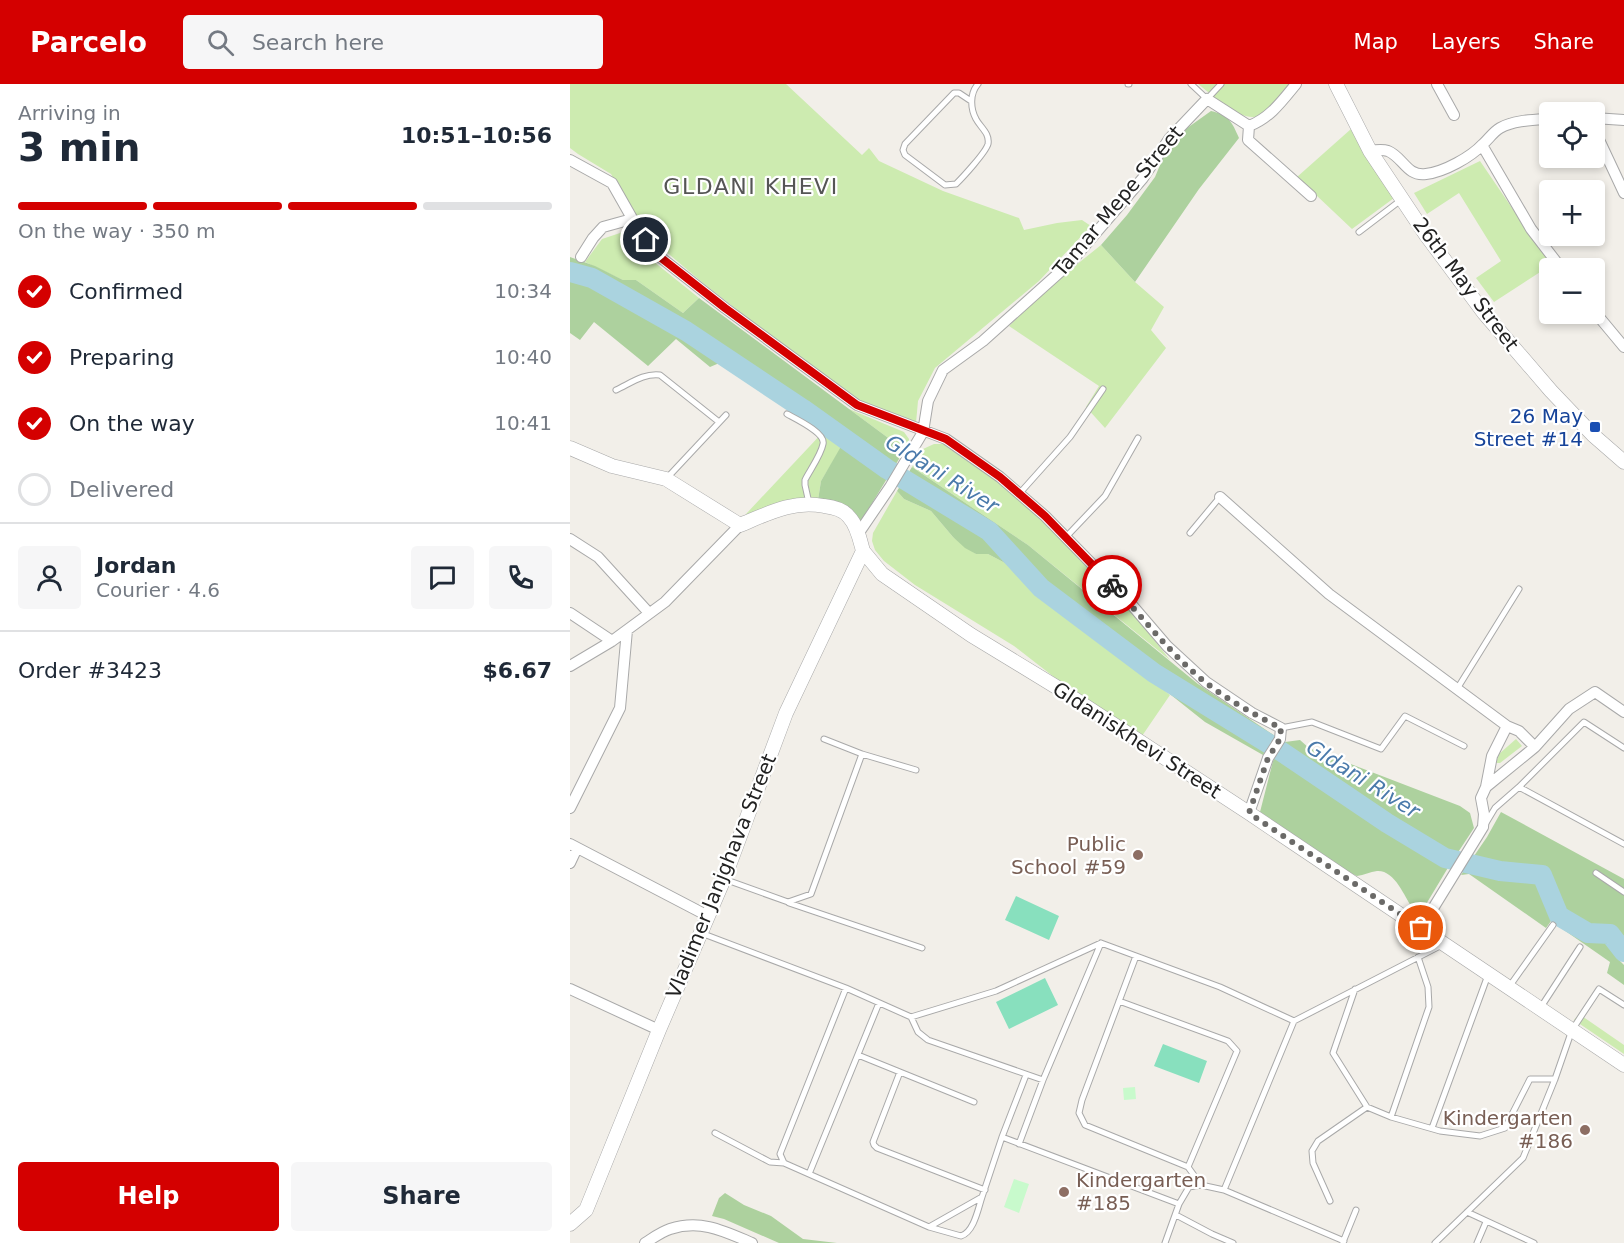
<!DOCTYPE html>
<meta charset="utf-8">
<style>
:root{--surface:#fff;--page:#f6f6f7;--text:#1f2937;--muted:#747a83;--line:#e0e1e3;--accent:#d40000}
body{margin:0;font-family:"DejaVu Sans",sans-serif;background:var(--page);color:var(--text);height:100vh;display:flex;flex-direction:column;font-size:22px;white-space:nowrap}
*{box-sizing:border-box;margin:0}
p{font-size:20px;color:var(--muted)}
.icon{flex:none;width:33px;height:33px;fill:none;stroke:currentColor;stroke-width:2;stroke-linecap:round;stroke-linejoin:round}
.map{position:relative;flex:1;overflow:hidden}
.side{display:flex;flex-direction:column;background:var(--surface);width:570px}
.side>*{flex:none}
.controls{position:absolute;left:969px;top:18px;display:grid;gap:12px}
.controls a{display:grid;place-items:center;width:66px;height:66px;border-radius:6px;background:var(--surface);box-shadow:0 3px 9px #0003;font-size:30px}
.pin{position:absolute;display:grid;place-items:center;width:51px;height:51px;color:#fff;margin:-26px;border:3px solid #fff;border-radius:50%;box-shadow:0 2px 6px #0007}
.courier{position:absolute;display:grid;place-items:center;width:60px;height:60px;margin:-30px;border:4px solid #d40000;border-radius:50%;background:#fff;color:#222;box-shadow:0 2px 8px #0007}
.overview em{font-style:normal;font-weight:700}
.overview div{display:flex;flex-direction:column-reverse}
.overview{display:flex;align-items:center;justify-content:space-between;height:102px;padding:0 18px}
h1{font-size:39px;font-weight:700;line-height:45px}
.bar{display:grid;grid-template-columns:repeat(4,1fr);gap:9px 6px;align-content:center;height:72px;padding:0 18px}
.bar i{height:8px;border-radius:4px;background:var(--line)}
.bar .current{background:var(--accent)}
.bar p{grid-column:span 4}
.line{display:flex;align-items:center;gap:15px;padding:0 18px;border-top:2px solid var(--line)}
.line div{flex:1}
.round{display:grid;place-items:center;flex:none;width:63px;height:63px;border-radius:6px;background:var(--page)}
ol{padding:0 18px;list-style:none}
li{display:flex;align-items:center;gap:18px;height:66px}
li p{margin-inline-start:auto}
li .icon{padding:6px;border-radius:50%;background:var(--accent);color:#fff;stroke-width:4}
li:last-child{color:var(--muted)}
li i{width:33px;height:33px;border:3px solid var(--line);border-radius:50%}
.button{display:flex;gap:12px;margin-top:auto;padding:12px 18px}
.button a{flex:1;height:69px;border-radius:6px;background:var(--accent);color:#fff;font-size:24px;font-weight:700;line-height:69px;text-align:center}
.button a+a{background:var(--page);color:var(--text)}
header{display:flex;align-items:center;gap:36px;box-sizing:border-box;height:84px;padding:0 30px;background:var(--accent);color:#fff}
header strong{font-size:28px}
nav{display:flex;gap:33px;margin-inline-start:auto;font-size:21px}
.search{width:420px;height:54px;background:var(--page);display:flex;align-items:center;gap:15px;box-sizing:border-box;padding:0 21px;border-radius:6px;color:var(--muted);font-size:22px}
main{display:flex;flex:1;min-height:0}
.map>svg:first-child{display:block}
.grass{fill:#cdebb0}
.forest{fill:#add19e}
.park{fill:#c8facc}
.pitch{fill:#88e0be}
.lines{fill:none;stroke-linecap:round;stroke-linejoin:round}
.river{stroke:#aad3df;stroke-width:20}
.service-casing{stroke:#a9a9a9;stroke-width:7}
.minor-casing{stroke:#a9a9a9;stroke-width:12}
.tertiary-casing{stroke:#a9a9a9;stroke-width:15}
.service{stroke:#fff;stroke-width:5}
.minor{stroke:#fff;stroke-width:10}
.tertiary{stroke:#fff;stroke-width:14}
.done{stroke:#6b6a68;stroke-width:6;stroke-dasharray:0 10.8}
.route{stroke:#d40000;stroke-width:8}
.transit-dot{fill:#1a4fb4;stroke:#fff;stroke-width:2}
.education-dot{fill:#8d6e63;stroke:#fff;stroke-width:2}
.labels{text-anchor:middle;stroke-width:4.5;stroke-linejoin:round;paint-order:stroke}
.street-label{font-size:20px;fill:#222;stroke:#fff}
.transit-label{font-size:20px;fill:#164399;stroke:#fff;text-anchor:end}
.education-label{font-size:20px;fill:#785e54;stroke:#fff;text-anchor:end}
.water-label{font-size:21px;font-style:italic;fill:#4a7aab;stroke:#fff}
.quarter-label{font-size:22px;letter-spacing:1.5px;fill:#555;stroke:#fff}
</style>
<header>
<strong>Parcelo</strong>
<div class="search"><svg class="icon" aria-label="search" viewBox="0 0 24 24"><circle cx="10" cy="10" r="6"/><path d="M15 15l6 6"/></svg>Search here</div>
<nav><a>Map</a><a>Layers</a><a>Share</a></nav>
</header>
<main>
<section class="side">
<div class="overview"><div><h1>3 min</h1><p>Arriving in</p></div><em>10:51–10:56</em></div>
<div class="bar"><i class="current"></i><i class="current"></i><i class="current"></i><i></i><p>On the way · 350 m</p></div>
<ol>
<li><svg class="icon" aria-label="check" viewBox="0 0 24 24"><path d="M5 12l5 5 9-10"/></svg>Confirmed<p>10:34</p></li>
<li><svg class="icon" aria-label="check" viewBox="0 0 24 24"><path d="M5 12l5 5 9-10"/></svg>Preparing<p>10:40</p></li>
<li><svg class="icon" aria-label="check" viewBox="0 0 24 24"><path d="M5 12l5 5 9-10"/></svg>On the way<p>10:41</p></li>
<li><i></i>Delivered</li>
</ol>
<div class="line" style="height:108px"><a class="round"><svg class="icon" aria-label="person" viewBox="0 0 24 24"><circle cx="12" cy="8" r="4"/><path d="M4 21q1-7 8-7t8 7"/></svg></a><div><b>Jordan</b><p>Courier · 4.6</p></div><a class="round"><svg class="icon" aria-label="chat" viewBox="0 0 24 24"><path d="M4 5h16v11H9l-5 4z"/></svg></a><a class="round"><svg class="icon" aria-label="phone" viewBox="0 0 24 24"><path d="M5 4h4l2 5-3 2q2 4 5 5l2-3 5 2v4C11 20 4 13 5 4z"/></svg></a></div>
<div class="line" style="height:78px"><div>Order #3423</div><b>$6.67</b></div>
<div class="button"><a>Help</a><a>Share</a></div>
</section>
<div class="map">
<svg width="1054" height="1159" viewBox="0 0 1054 1159">
<rect width="100%" height="100%" fill="#f2efe9"/>
<path class="grass" d="M0 0H216L292 71 299 64 309 77 373 107 449 134 454 146 487 139 512 136 521 142 469 197 365 284 348 317 346 339 275 311 133 199 75 150 41 90 8 70 0 64Z
M628 0H725L690 32C668 38 645 13 628 0Z
M781 45 824 114 782 145 727 93Z
M910 77 981 181 924 218 906 194 931 177 889 109 857 130 844 109Z
M62 145 78 173 129 214 113 229 66 196H53L15 178 32 155Z
M531 161 565 198 594 223 581 246 596 264 535 344 516 323 529 302 439 242 480 202Z
M279 325 334 348 339 355 338 362 329 375 325 359Z
M254 347 274 359 251 397 248 416 178 433 176 430Z
M364 360H374L431 399 481 443 559 524 600 576 458 461 342 383 353 365Z
M327 407 334 415 361 427 383 453 406 470H418L435 479 600 611 572 652 493 600 444 562 345 501 314 477 305 466 302 457 303 449Z
M946 655 952 662 930 679H926L929 670Z
M1009 930 1054 961V970L1004 936Z"/>
<path class="forest" d="M641 27C659 31 662 38 669 54L629 105 565 198 531 161 557 131 585 93 593 74 604 62 613 47Z
M0 173 25 182 53 196H66L113 229 129 214 325 359 329 375 290 439C278 420 271 417 248 416L251 397 273 359 154 277 140 283 106 255 78 282 24 238 10 256 0 249Z
M342 383 458 461 628 600 705 652 693 671 635 638 435 479 418 470H406L395 464 383 453 361 427 334 415 327 407Z
M730 656 739 664 890 722 900 729 904 744 879 782 852 827 843 825C834 812 825 786 807 787 800 788 794 791 787 792L778 788 690 728 703 677 715 658Z
M931 728 1054 795V852L1043 849 1035 843 1032 844C1035 860 1043 870 1054 881V901L1037 889 1040 878 981 837 976 844 899 790 891 791 917 753Z
M155 1109 174 1121 201 1132 233 1155 267 1159H209L154 1135 142 1132 149 1114Z"/>
<path class="park" d="M565 1003 566 1015 554 1016 553 1004Z
M444 1095 459 1100 449 1129 434 1123Z"/>
<path class="pitch" d="M446 812 489 832 479 856 435 836Z
M475 894 488 921 439 945 426 918Z
M593 960 637 977 629 999 584 982Z"/>
<g class="lines">
<path class="river" d="M0 188 22 194 116 247 233 325 317 385 419 447 471 504 584 589 712 668 817 739 875 774 930 787 972 791 989 832 1018 849 1040 850 1054 868"/>
<g class="service-casing">
<path id="service" d="M558 0H559
M621 0 637 15 651 0
M401 17 389 9H384L335 60 333 66 335 71 375 101 386 100C393 93 416 68 418 60 420 49 410 43 406 35 400 24 400 9 408 0
M789 148 831 116
M46 306C61 299 74 289 90 291L149 338
M217 330C226 335 256 349 253 360 251 371 240 386 235 396V401L239 419
M97 394 156 331
M449 410 500 353 533 305
M620 449 650 413
M496 453 535 412 568 354
M887 605 949 505
M711 644 742 638 811 665 835 632 894 662
M1054 664 1014 638 949 703 1054 760
M292 670 346 686
M916 739 925 724 949 703
M1026 789 1054 808
M154 795 218 818 241 810 292 670 254 655
M219 819 352 864
M131 849 276 904 341 933 348 948 358 956 473 996 531 859
M566 872 512 1016 509 1029 515 1041 618 1083 631 1101
M939 903 983 841
M276 904 210 1070 214 1079 359 1143 412 1113 432 1053 456 991
M785 905 763 969 797 1023 821 1033 870 1047 910 1052 935 1044 960 995H985
M549 917 658 957 667 967 618 1083
M971 923 1010 863
M341 933 426 907 531 859 650 903 724 937 872 861
M288 971 404 1018
M330 988 303 1058 304 1061 307 1064 415 1106
M821 1033 859 923 858 903 848 873
M862 1044 918 891
M145 1049 200 1078 214 1079
M432 1053 609 1120
M449 1060 473 996
M239 1090 309 919
M654 1106 774 1157
M760 1117 743 1079 742 1067 748 1057 797 1023
M897 1128 964 1159
M606 1131 642 1150 663 1159
M359 1143 391 1152C404 1148 408 1125 412 1113
M773 1158 786 1126
M595 1159 609 1120 619 1103 631 1101 654 1106 724 937
M865 1159 953 1074 985 995 1002 946 1029 905 1054 921
M907 1159 916 1138"/>
</g>
<g class="minor-casing">
<path id="minor" d="M867 0 884 31
M1024 34 1054 36
M679 42 678 56 741 112
M679 42C700 34 712 17 726 0
M1024 45 1054 109
M912 61 961 145 991 184
M800 67C806 66 812 65 818 67 833 73 837 93 856 90 874 88 901 73 913 60 919 55 923 48 930 44 944 36 963 36 980 35
M0 76 42 99 67 143 85 169 155 224 287 321 376 355 430 393 475 432 561 520 597 562 636 598 682 629 711 644 710 655 698 674 679 729
M11 173 23 154 33 143 62 135
M1024 227 1054 263
M650 413 759 510 937 642 922 672 916 703
M288 450 320 403 353 348 358 317 373 286 413 257 500 179 573 94 599 55 637 15 679 42
M0 455 28 473 79 529
M0 529 42 557
M0 582 42 557 95 518 170 441
M937 642 949 647 965 663
M0 724 50 624 57 546
M0 760 138 832
M0 779 7 764
M851 844 913 743 914 730 911 714 916 703 965 663 999 625 1025 608 1054 628
M0 905 89 946
M75 1159C83 1154 91 1148 100 1145 131 1135 154 1147 182 1159"/>
</g>
<g class="tertiary-casing">
<path id="tertiary" d="M766 0 800 67 856 151 914 229 981 307 1023 351 1054 378
M0 364 42 382 96 395 170 441C199 429 223 416 254 422 263 423 274 426 279 433 287 441 290 456 293 467L216 629 154 795 89 946 16 1126 0 1140
M293 467 312 490 401 551 488 604 679 729 1054 981"/>
</g>
<use href="#service" class="service"/>
<use href="#minor" class="minor"/>
<use href="#tertiary" class="tertiary"/>
</g>
<g class="lines">
<path class="done" d="M542 501C573 533 600 570 635 598 658 616 685 631 711 644L710 655 698 674 679 729 851 844"/>
<path class="route" d="M76 156 85 169 155 224 287 321 376 355 430 393 475 432 542 501"/>
</g>
<rect class="transit-dot" x="1019" y="337" width="12" height="12" rx="3"/>
<g class="education-dot">
<circle cx="568" cy="771" r="6"/>
<circle cx="1015" cy="1046" r="6"/>
<circle cx="494" cy="1108" r="6"/>
</g>
<g class="labels">
<g class="street-label">
<text transform="translate(548 117) rotate(-50)" y="7">Tamar Mepe Street</text>
<text transform="translate(896 200) rotate(53)" y="7">26th May Street</text>
<text transform="translate(567 656) rotate(33)" y="7">Gldaniskhevi Street</text>
<text transform="translate(151 792) rotate(-68)" y="7">Vladimer Janjghava Street</text>
</g>
<g class="transit-label">
<text x="1013" y="339">26 May<tspan x="1013" dy="23">Street #14</tspan></text>
</g>
<g class="education-label">
<text x="556" y="767">Public<tspan x="556" dy="23">School #59</tspan></text>
<text x="1003" y="1041">Kindergarten<tspan x="1003" dy="23">#186</tspan></text>
<text x="506" y="1103" text-anchor="start">Kindergarten<tspan x="506" dy="23">#185</tspan></text>
</g>
<g class="water-label">
<text transform="translate(372 390) rotate(32)" y="7">Gldani River</text>
<text transform="translate(793 695) rotate(32)" y="7">Gldani River</text>
</g>
<g class="quarter-label">
<text x="181" y="110">GLDANI KHEVI</text>
</g>
</g>
</svg>
<div class="controls">
<a><svg class="icon" aria-label="locate" viewBox="0 0 24 24"><circle cx="12" cy="12" r="6"/><path d="M12 2v4M12 18v4M2 12h4M18 12h4"/></svg></a>
<a>+</a>
<a>−</a>
</div>
<div class="pin" style="left:851px;top:844px;background:#ea580c"><svg class="icon" aria-label="bag" viewBox="0 0 24 24"><path d="M5 8h14l-1 12H6zM9 8a3 3 0 0 1 6 0"/></svg></div>
<div class="pin" style="left:76px;top:156px;background:#1f2937"><svg class="icon" aria-label="home" viewBox="0 0 24 24"><path d="M3 11l9-7 9 7M6 9v11h12V9"/></svg></div>
<div class="courier" style="left:542px;top:501px"><svg class="icon" aria-label="bike" viewBox="0 0 24 24"><circle cx="6" cy="16" r="4"/><circle cx="18" cy="16" r="4"/><path d="M6 16l4-8h5l3 8M10 8l3 8H6M13 5h3"/></svg></div>
</div>
</main>
